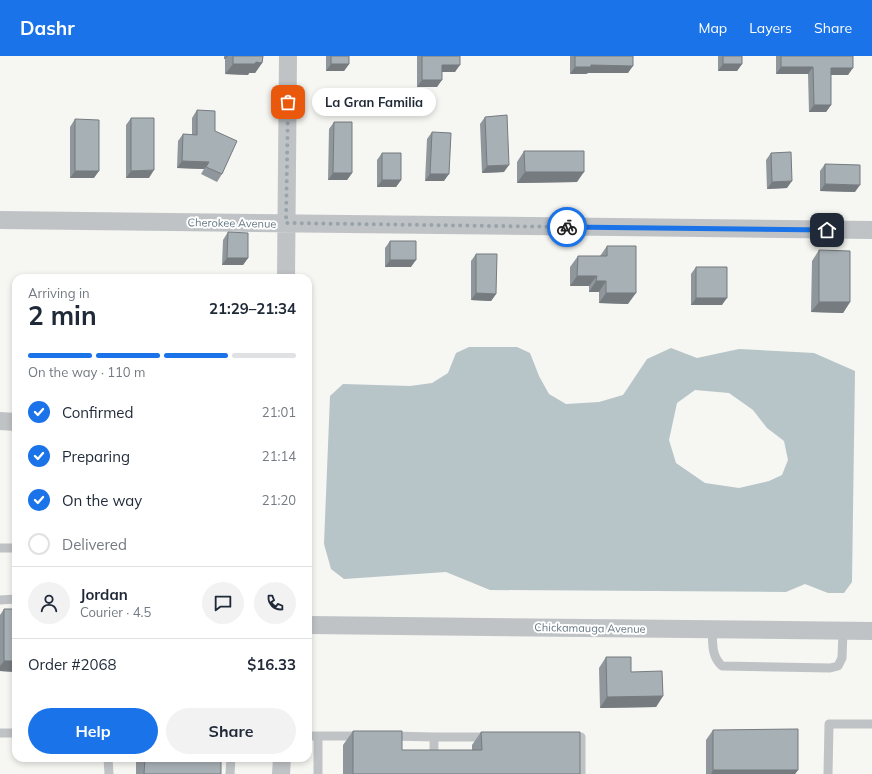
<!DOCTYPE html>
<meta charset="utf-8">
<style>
:root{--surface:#fff;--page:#f2f2f3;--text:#1f2937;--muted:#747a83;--line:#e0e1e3;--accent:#1a73e8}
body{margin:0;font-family:Mulish,sans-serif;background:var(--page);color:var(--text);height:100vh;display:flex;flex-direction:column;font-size:15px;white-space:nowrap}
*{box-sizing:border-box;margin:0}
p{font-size:13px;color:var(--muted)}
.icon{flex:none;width:22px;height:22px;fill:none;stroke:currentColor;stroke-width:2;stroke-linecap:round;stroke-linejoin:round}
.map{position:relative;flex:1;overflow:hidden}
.sheet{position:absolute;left:12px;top:218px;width:300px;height:488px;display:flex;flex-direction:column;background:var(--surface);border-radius:12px;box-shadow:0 2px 6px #0003}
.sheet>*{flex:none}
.pin{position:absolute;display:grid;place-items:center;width:34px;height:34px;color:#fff;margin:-17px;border-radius:8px;box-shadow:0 2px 6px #0006}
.courier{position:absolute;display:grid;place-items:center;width:40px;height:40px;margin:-20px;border:3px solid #1a73e8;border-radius:50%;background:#fff;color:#222;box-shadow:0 1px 5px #0007}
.bubble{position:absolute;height:28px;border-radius:14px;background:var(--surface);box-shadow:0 2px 6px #0003;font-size:13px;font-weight:700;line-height:28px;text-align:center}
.headline em{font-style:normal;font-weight:700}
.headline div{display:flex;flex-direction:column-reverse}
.headline{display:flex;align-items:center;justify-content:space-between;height:68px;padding:0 16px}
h1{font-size:26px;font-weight:700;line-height:30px}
.bar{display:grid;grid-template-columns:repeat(4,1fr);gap:6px 4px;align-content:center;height:48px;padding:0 16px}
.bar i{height:5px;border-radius:3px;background:var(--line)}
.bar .active{background:var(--accent)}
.bar p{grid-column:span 4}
.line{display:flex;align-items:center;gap:10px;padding:0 16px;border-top:1px solid var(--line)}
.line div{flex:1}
.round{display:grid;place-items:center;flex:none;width:42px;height:42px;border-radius:21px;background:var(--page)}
ol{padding:0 16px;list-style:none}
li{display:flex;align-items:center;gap:12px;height:44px}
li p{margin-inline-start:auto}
li .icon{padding:4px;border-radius:50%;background:var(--accent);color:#fff;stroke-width:4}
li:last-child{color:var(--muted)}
li i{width:22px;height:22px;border:2px solid var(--line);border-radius:50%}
.action{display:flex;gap:8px;margin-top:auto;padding:8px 16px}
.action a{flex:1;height:46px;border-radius:24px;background:var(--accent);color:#fff;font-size:16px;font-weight:700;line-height:46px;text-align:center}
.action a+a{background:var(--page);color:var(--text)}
header{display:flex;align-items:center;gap:24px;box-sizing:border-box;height:56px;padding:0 20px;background:var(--accent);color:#fff}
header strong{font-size:19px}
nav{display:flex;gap:22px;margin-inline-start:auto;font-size:14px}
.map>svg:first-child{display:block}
.water{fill:#b7c4c8;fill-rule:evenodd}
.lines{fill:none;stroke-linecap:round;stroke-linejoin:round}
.lane{stroke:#bfc3c6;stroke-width:9}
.street{stroke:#bfc3c6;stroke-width:18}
.wall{fill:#90979c}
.shaded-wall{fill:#757b7f}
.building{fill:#a7b0b5;stroke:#757b7f}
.done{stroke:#98a3aa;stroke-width:4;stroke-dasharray:0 7.2}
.route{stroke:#1a73e8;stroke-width:5}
.labels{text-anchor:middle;stroke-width:4;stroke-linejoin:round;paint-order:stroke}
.street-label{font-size:11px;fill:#657783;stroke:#fff}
</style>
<header>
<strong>Dashr</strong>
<nav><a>Map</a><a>Layers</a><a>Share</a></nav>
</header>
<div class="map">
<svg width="872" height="718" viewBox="0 0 872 718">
<rect width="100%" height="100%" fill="#f6f6f2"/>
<path class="water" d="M469 291H517L530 297 539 320 549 338 566 348 599 346 623 339 647 303 671 292 697 302 739 293 814 297 855 315 852 526 844 537H828L805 528 786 536 490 534 446 516 344 523 331 513 324 488 330 340 343 328 410 330 432 327 448 317 456 297ZM695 334 729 337 753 354 767 372 784 385 788 404 782 419 769 425 739 432 705 427 676 407 669 384 677 347Z"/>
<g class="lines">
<path class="lane" d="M0 492H16
M0 544 16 543
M712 573C713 587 711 600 722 610L830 612 838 610 842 602 843 575
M0 677H16
M308 680H318V718
M318 680H360
M391 680 434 681V699
M434 681H490
M569 681H581V718
M108 702 109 718
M230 718 231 702
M828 718 829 668H872"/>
<path class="street" d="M0 164 872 174
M286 222 288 0
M0 365 16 366
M308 569 872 575
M281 718 282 702"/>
</g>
<path class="wall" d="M224 0H263L262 7 255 17H249L248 19 225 18V3H224Z
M326 0H349V8L344 15H326Z
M417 0H460L455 16H442L437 31H417Z
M570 0H633L628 17H588L586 18H570Z
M718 0H742V8L737 15H718Z
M776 0H853L848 19H831V49L826 56H809L808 18H776Z
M197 54 222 118 217 126 201 118 204 113 177 112 178 85 183 78 192 79V62Z
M485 61 504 116 482 117 480 68Z
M131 62 149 122H126V69Z
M75 63 94 122H70V71Z
M334 66 352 117 347 124H328L329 73Z
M432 76 444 125H425L427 83Z
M524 95 577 126 517 127V106Z
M382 97 401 124 396 131H377V104Z
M771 97 787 132 767 133 766 104Z
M825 108 855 136 820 135V115Z
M228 176 248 202 243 209H222L223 184Z
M390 185 411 211H385V192Z
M607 190 628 248 599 247V236H589V230H570V211L578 200H600Z
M819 194 850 246 843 257 811 256 812 205Z
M476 198 496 238 491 245 471 244V205Z
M696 211 722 249H691V218Z
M16 275V331L15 276Z
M4 553H16V616L0 615V559Z
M606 601 631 616 663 640 656 651 600 652 599 612Z
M713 674 798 714 795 718H706V684Z
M353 675 402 694H472V689L481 676 580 718H343V689Z
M136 702H221V718H136Z"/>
<path class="shaded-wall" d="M226 0H228L225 3H224Z
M256 6 262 7 255 17H249L248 19 225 18 233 8Z
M331 8H349L344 15H326Z
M723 8H742L737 15H718Z
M442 9H460L455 16H437Z
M591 9 633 10 628 17H588L586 18H570L575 11Z
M781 11H813L808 18H776Z
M831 12H853L848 19H826Z
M422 24H442L437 31H417Z
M814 49H831L826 56H809Z
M182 105 209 106 204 113 177 112Z
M509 109 504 116 482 117 487 110Z
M154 114 149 122H126L131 115Z
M75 115H99L94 122H70Z
M525 116H584L577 126 517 127Z
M333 117H352L347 124H328Z
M430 118H449L444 125H425Z
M382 124H401L396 131H377Z
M792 125 787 132 767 133 772 126Z
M825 128 860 129 855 136 820 135Z
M227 202H248L243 209H222Z
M390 204H416L411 211H385Z
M577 220H597L589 230H570Z
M596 225H606L599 236H589Z
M476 237 496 238 491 245 471 244Z
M606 237H636L628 248 599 247Z
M696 242H727L722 249H691Z
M819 246H850L843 257 811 256Z
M4 605H16V616L0 615V610Z
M663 640 656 651 600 652 607 641Z
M713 714H798L795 718H711Z"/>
<path class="building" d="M233 0H263L262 7 256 6 255 8H233Z
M331 0H349V8H331Z
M422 0H460V9H442V24H422Z
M575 0H633V10L591 9V11H575Z
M723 0H742V8H723Z
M781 0H853V12H831V49H814L813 11H781Z
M197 54 215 55V75L237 85 222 118 206 111 209 106 182 105 183 78 197 79Z
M507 59 509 109 487 110 485 61Z
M131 62H154V114L131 115Z
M75 63 99 64V115H75Z
M334 66H352V117H333Z
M432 76 451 77 449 118H430Z
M524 95H584V116H525Z
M791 96 792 125 772 126 771 97Z
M382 97H401V124H382Z
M825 108 860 109V129L825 128Z
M228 176 248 177V202H227Z
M390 185H416V204H390Z
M607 190H636V237H606V225H596L597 220H577L578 200H607Z
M819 194 850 195V246H819Z
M476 198H497L496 238 476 237Z
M696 211H727V242H696Z
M4 553H16V605H4Z
M606 601H631V616L662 615 663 640 607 641Z
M798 673V714H713V674Z
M353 675H402V694H482L481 676H580V718H353Z
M145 702H221V718H144Z"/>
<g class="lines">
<path class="done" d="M288 46 286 167 567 171"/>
<path class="route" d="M567 171 827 174"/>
</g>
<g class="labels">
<g class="street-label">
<text transform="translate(232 167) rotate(1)" y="4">Cherokee Avenue</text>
<text transform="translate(590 572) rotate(1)" y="4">Chickamauga Avenue</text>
</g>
</g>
</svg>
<div class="pin" style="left:288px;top:46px;background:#ea580c"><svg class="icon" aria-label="bag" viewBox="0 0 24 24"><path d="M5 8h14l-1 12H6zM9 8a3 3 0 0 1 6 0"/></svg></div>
<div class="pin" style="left:827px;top:174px;background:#1f2937"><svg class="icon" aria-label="home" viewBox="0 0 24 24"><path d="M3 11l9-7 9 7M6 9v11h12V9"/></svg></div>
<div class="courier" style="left:567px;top:171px"><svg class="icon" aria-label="bike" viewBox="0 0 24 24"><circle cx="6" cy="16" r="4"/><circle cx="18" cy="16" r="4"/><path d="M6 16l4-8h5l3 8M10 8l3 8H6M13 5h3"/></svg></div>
<div class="bubble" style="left:312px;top:32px;width:124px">La Gran Familia</div>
<section class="sheet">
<div class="headline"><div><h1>2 min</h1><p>Arriving in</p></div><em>21:29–21:34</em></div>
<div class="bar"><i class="active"></i><i class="active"></i><i class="active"></i><i></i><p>On the way · 110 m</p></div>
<ol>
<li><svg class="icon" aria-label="check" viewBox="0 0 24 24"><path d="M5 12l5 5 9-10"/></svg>Confirmed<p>21:01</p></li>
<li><svg class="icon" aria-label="check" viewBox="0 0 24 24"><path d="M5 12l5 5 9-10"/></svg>Preparing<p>21:14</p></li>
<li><svg class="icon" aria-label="check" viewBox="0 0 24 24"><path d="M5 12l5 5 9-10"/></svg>On the way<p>21:20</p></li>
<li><i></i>Delivered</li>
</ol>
<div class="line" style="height:72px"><a class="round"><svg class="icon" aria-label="person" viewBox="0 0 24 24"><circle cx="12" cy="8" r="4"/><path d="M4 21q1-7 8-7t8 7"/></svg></a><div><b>Jordan</b><p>Courier · 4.5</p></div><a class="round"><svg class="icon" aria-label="chat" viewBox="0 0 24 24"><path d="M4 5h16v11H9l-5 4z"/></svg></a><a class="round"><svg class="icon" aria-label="phone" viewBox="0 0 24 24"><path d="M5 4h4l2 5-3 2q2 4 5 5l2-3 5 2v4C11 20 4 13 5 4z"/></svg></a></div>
<div class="line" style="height:52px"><div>Order #2068</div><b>$16.33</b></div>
<div class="action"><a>Help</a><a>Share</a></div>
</section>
</div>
